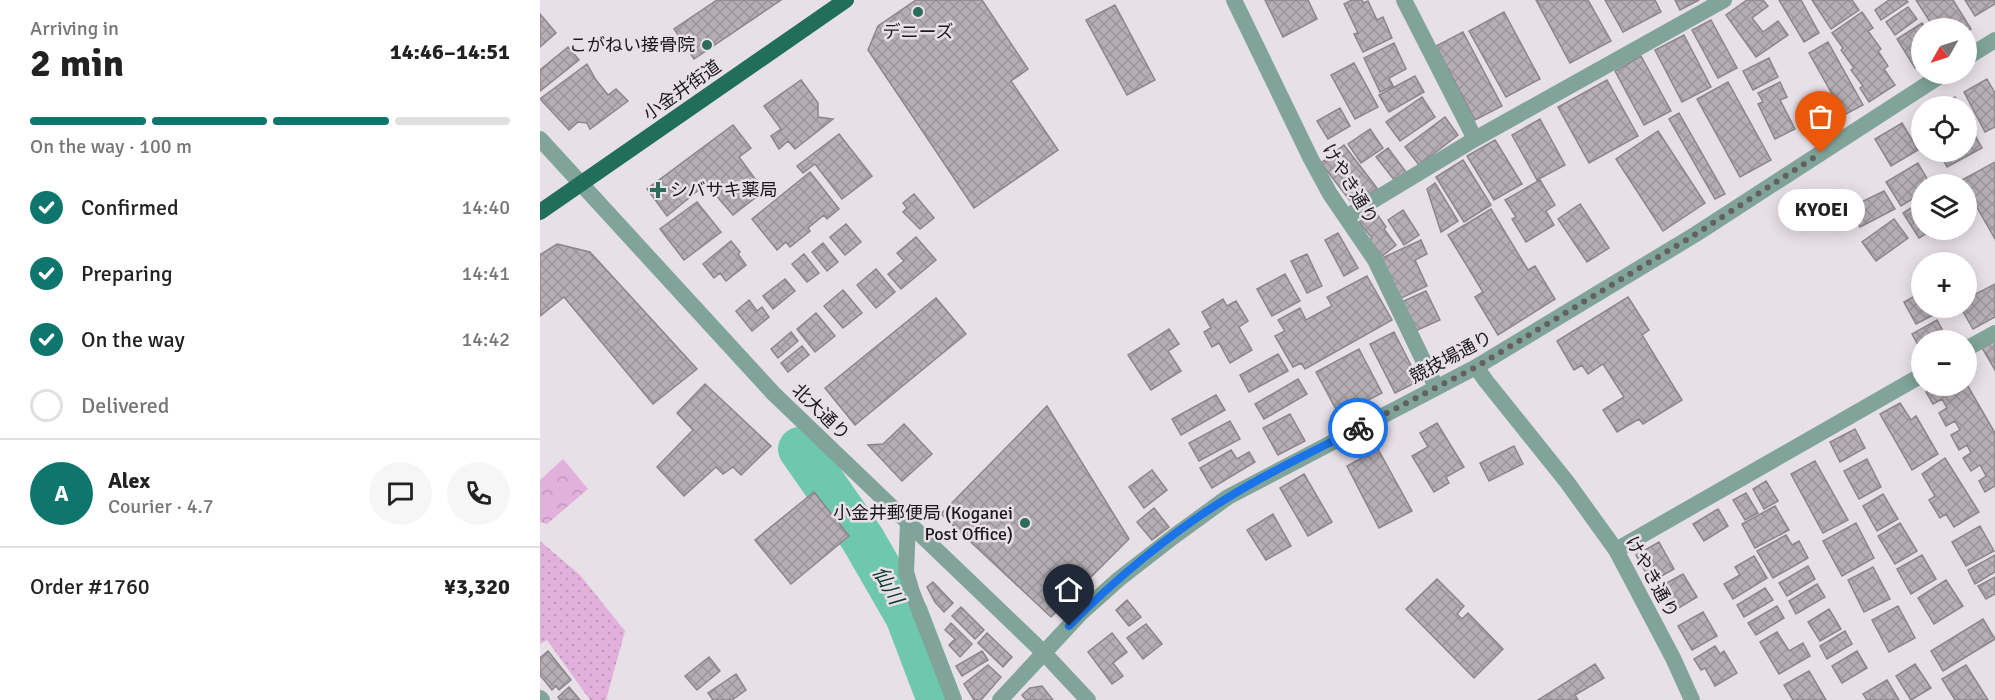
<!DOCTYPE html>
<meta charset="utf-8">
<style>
:root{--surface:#fff;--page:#f6f6f6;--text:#222;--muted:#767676;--line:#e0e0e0;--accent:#0f766e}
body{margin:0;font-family:Signika,"Noto Sans JP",sans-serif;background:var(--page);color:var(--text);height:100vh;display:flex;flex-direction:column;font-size:22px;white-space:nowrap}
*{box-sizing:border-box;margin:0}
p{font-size:20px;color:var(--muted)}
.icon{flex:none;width:33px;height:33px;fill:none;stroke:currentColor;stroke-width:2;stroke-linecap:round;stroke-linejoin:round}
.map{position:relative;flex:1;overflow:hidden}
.panel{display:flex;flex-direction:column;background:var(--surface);width:540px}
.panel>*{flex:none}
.needle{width:39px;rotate:231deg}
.controls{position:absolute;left:1371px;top:18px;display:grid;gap:12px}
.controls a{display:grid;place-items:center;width:66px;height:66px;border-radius:50%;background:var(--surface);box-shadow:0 3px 15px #0003;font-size:30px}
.pin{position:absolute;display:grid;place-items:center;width:51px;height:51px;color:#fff;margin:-62px -26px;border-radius:50% 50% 50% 0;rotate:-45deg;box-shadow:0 0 6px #0007}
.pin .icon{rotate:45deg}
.courier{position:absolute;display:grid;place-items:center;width:60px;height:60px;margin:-30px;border:4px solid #1a73e8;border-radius:50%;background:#fff;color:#222;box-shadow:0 2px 8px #0007}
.bubble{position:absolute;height:42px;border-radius:21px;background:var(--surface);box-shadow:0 3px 15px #0003;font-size:20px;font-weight:700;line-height:42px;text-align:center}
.head em{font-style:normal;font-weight:700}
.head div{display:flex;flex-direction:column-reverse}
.head{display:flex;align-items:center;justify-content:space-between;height:102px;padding:0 30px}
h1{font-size:39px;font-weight:700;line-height:45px}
.bar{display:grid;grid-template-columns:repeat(4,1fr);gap:9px 6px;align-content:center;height:72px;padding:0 30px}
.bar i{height:8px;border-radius:4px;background:var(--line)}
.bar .on{background:var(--accent)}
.bar p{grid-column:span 4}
.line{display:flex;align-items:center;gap:15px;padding:0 30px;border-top:2px solid var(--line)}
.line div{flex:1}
.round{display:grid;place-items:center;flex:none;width:63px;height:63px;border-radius:32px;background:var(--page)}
ol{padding:0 30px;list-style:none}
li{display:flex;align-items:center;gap:18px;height:66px}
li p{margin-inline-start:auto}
li .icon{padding:6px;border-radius:50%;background:var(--accent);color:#fff;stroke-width:4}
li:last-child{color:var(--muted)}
li i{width:33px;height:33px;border:3px solid var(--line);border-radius:50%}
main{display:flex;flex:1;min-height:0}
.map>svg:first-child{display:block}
.grass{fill:url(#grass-dots)}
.park{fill:url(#park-crowns)}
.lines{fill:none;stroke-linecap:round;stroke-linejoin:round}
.river{stroke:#6ec8ae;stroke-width:44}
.building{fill:url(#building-cross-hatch);stroke:#8c858b;stroke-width:1.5}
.minor{stroke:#80a498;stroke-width:16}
.tertiary{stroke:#80a498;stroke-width:16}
.primary{stroke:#216f5b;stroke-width:16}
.done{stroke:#635f62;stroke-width:6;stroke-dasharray:0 10.8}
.route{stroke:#1a73e8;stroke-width:8}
.poi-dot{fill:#2c6c5b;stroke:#e8e0e7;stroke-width:2}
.labels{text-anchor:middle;stroke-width:5;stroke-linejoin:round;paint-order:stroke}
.poi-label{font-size:18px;fill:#1b191b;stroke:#e8e0e7;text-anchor:end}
.street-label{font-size:18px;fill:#1b191b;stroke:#e8e0e7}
.water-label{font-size:20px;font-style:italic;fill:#0e392e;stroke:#e8e0e7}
</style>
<main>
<section class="panel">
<div class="head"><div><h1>2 min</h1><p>Arriving in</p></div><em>14:46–14:51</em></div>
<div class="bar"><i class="on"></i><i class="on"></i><i class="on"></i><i></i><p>On the way · 100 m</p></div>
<ol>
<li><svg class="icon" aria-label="check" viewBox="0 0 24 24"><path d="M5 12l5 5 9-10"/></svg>Confirmed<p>14:40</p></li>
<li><svg class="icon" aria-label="check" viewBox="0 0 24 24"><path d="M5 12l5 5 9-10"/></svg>Preparing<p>14:41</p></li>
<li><svg class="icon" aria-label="check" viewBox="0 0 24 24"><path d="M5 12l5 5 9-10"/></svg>On the way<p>14:42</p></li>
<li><i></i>Delivered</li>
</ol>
<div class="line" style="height:108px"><b class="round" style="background:var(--accent);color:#fff">A</b><div><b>Alex</b><p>Courier · 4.7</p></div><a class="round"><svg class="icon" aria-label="chat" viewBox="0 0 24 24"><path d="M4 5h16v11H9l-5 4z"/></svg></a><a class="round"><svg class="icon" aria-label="phone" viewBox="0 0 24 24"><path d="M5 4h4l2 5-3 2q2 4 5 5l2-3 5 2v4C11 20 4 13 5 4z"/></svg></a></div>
<div class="line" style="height:78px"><div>Order #1760</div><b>¥3,320</b></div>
</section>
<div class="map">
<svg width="1455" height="700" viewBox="0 0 1455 700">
<defs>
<pattern id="grass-dots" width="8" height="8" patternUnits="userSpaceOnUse" patternTransform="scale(1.5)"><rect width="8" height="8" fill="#e1b1dc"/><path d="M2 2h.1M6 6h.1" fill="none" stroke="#c098bc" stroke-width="1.8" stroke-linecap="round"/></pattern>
<pattern id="park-crowns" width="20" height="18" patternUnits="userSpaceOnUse" patternTransform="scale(1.5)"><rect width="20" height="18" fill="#e1b1dc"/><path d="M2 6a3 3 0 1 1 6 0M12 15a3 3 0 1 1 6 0" fill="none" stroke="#c098bc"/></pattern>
<pattern id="building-cross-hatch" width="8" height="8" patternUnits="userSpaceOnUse" patternTransform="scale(1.5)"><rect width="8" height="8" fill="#b5aeb4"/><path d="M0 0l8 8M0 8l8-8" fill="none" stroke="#9b959a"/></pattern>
</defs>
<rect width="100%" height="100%" fill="#e8e0e7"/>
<path class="grass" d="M0 541 40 575 85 631 66 700H50L7 640 0 644Z"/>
<path class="park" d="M23 459 48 489 7 524 0 522V480Z"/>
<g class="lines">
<path class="river" d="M260 449 322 538 367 616 399 700"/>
</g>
<path class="building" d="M177 0H241L154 59 134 29Z
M376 0H442L488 69 471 81 518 150 434 208 328 50 338 26Z
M725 0H768L777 19 743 37Z
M812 0H822L823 3 828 1 837 20 843 17 852 38 823 52 814 34 818 33 804 4Z
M996 0H1048L1071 41 1030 63Z
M1065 0H1115L1121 12 1083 32Z
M1135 0H1159L1140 10Z
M1207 0H1223L1228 6 1212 18 1223 32 1238 21 1248 35 1216 57 1186 15Z
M1239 0H1261L1279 33 1264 42Z
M1272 0H1312L1319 10 1291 29Z
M1349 0H1366L1368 2 1341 20 1335 10Z
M1376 0H1413L1431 29 1426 32V28H1394Z
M1425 0H1455V4L1435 16Z
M575 5 615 80 587 95 546 20Z
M1368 7 1377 19 1355 35 1346 22Z
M964 12 1000 79 966 97 929 31Z
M1322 12 1333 28 1328 31 1341 49 1338 51 1348 66 1344 69 1355 85 1329 102 1320 88 1323 86 1311 70 1314 68 1301 50 1303 48 1292 33Z
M0 14 16 33 0 47Z
M1171 20 1197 68 1178 78 1152 30Z
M1382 23 1386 28H1382V64L1375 68 1357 39Z
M923 32 962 106 935 120 896 46Z
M1144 35 1171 87 1142 102 1115 50Z
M1288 42 1323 105 1304 115 1269 53Z
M854 43 866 69 849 78 853 86 840 92 824 58Z
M28 47 39 60 0 91V70Z
M1101 56 1131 111 1104 125 1075 71Z
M1229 58 1238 77 1213 90 1203 71Z
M814 63 838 107 815 119 791 75Z
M47 64 56 80 68 95 76 89 88 101 50 129 47 123 38 122 29 130 0 99Z
M875 76 884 92 849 112 839 95Z
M1447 79 1455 93V127L1445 132 1424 92Z
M261 80 278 103V117L293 119 255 149 248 141 239 149 231 136 241 129 224 106Z
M1067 80 1098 136 1049 163 1018 107Z
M1188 82 1231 160 1200 177 1157 99Z
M1240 82 1247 97 1240 100 1255 129 1235 139 1218 104 1223 102 1218 93Z
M882 97 895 117 860 141 846 122Z
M1415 97 1420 106H1398Z
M800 108 810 126 788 139 777 121Z
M1139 113 1185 194 1175 199 1129 119Z
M905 117 918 135 879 165 865 147Z
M1000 119 1025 165 997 180 972 135Z
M1426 119 1442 148 1407 167 1399 152H1426Z
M1362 123 1378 150 1351 166 1335 139Z
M193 125 211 148 199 157 224 191 193 215 166 184 127 216 107 189Z
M830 129 843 148 821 163 808 144Z
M1118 131 1165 203 1123 231 1076 159Z
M299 134 332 176 302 199 275 164 263 173 257 166Z
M955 140 982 184 954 200 927 156Z
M804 145 837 188 814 206 781 163Z
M848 148 866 172 855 181 836 157Z
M923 160 951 205 924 222 896 177Z
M1455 162V239L1426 188V184L1422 180Z
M1378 163 1390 184H1382V193L1361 206 1346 182Z
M270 172 299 209 287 219 284 215 268 228 270 231 250 247 246 242 237 250 212 219Z
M1000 180 1015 205 1006 211 1014 225 986 242 972 219 976 217 965 200Z
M895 183 918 221 901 232 887 189Z
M1344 191 1355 209 1320 227 1309 208Z
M374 194 394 218 380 229 363 212 367 208 363 203Z
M1382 201V230H1392L1379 238 1363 213Z
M157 202 181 232 144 260 120 229Z
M1040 204 1069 248 1047 262 1018 219Z
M951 209 988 270 995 266 1015 299 958 335 935 297 943 292 908 235Z
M834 210 846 227 844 229 856 245 841 257 828 241 832 238 819 222Z
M863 210 879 235 864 245 848 220Z
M1354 219 1368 238 1336 261 1322 242Z
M306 224 321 242 305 255 290 237Z
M798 233 818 268 804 276 785 240Z
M376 237 396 260 361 289 348 274 364 261 357 253Z
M881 240 887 254 875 260 887 286 859 299 840 259Z
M191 241 200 252 198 254 206 265 186 281 180 273 174 278 163 264Z
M283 243 298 262 287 271 272 252Z
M17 244 50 252 157 369 113 404 24 297 0 316V255Z
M264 254 279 273 267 282 252 264Z
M767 254 782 286 767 293 751 261Z
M1426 265 1435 280 1426 286Z
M336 269 355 292 336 308 317 285Z
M745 274 760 301 732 316 717 289Z
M827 276 852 320 765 369 761 363 753 367 735 336 745 331 738 320 760 308 766 320 792 306 787 297Z
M245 279 255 291 233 309 223 296Z
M1455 284V317L1433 329 1421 308H1426V299Z
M303 290 322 313 303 328 284 306Z
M886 291 900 320 873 332 859 303Z
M1382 292V308H1404L1405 309 1376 324 1364 302Z
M1088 297 1109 330 1102 335 1142 400 1103 424 1099 419 1077 432 1063 410 1084 397 1063 364 1048 374 1042 365 1034 370 1017 341Z
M396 298 426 334 315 425 285 388Z
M683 299 687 306 696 301 708 321 699 327 712 350 690 363 679 343 672 347 664 332 671 328 662 312Z
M209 300 217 311 222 307 229 317 212 331 196 311Z
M276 313 295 336 275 352 257 329Z
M1397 320 1408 340H1382V352L1372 334Z
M629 329 639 344 628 351 641 371 611 390 588 355Z
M251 332 258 341 238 358 231 349Z
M854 332 879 381 855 393 830 344Z
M1455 338V370L1441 346Z
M262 346 269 355 248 372 241 363Z
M819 349 842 393 799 415 776 372Z
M738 354 748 371 709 392 700 375Z
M758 379 767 394 724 419 715 404Z
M1426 383 1455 433V486L1445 492 1439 481 1446 476 1440 465 1431 471 1423 458 1431 453 1427 445 1419 450 1411 435 1420 430 1415 421 1406 426 1399 413 1407 408 1402 399 1393 404 1386 392 1394 386H1426Z
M165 384 231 446 201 475 193 467 183 474 176 467 144 496 117 467 153 430 137 413Z
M676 395 685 410 641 435 632 419Z
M1360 403 1371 420 1376 416 1398 454 1372 470 1340 414Z
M507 406 589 539 511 617 401 514Z
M750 414 765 441 738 455 723 428Z
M690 421 700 439 659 461 649 443Z
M897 423 924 467 906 477 909 483 894 492 872 456 888 447 880 433Z
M364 424 392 454 362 481 328 445 343 444Z
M1315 429 1325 448 1300 462 1290 442Z
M974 446 983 464 949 481 940 463Z
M838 449 872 511 839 528 807 466Z
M691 450 697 459 709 452 715 462 672 488 660 468Z
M1405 458 1439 512 1414 527 1406 514 1400 518 1389 500 1395 496 1382 474Z
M1327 459 1341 487 1319 499 1304 471Z
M1275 461 1308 520 1283 533 1251 474Z
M612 470 627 490 604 508 589 487Z
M764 474 792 522 768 536 740 488Z
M1226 481 1238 501 1224 509 1213 489Z
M274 492 309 536 251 584 215 540Z
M1206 493 1218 513 1205 520 1193 500Z
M1343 494 1358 519 1337 531 1323 506Z
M1235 506 1249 530 1215 548 1202 524Z
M614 508 629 527 612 540 597 522Z
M1178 509 1188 526 1164 541 1153 524Z
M733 514 751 546 726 560 707 530Z
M1316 523 1334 558 1302 576 1283 541Z
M1360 523 1377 551 1355 564 1338 536Z
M1440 526 1454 551 1426 566 1412 542Z
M1246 535 1252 545 1259 541 1268 558 1233 578 1217 551Z
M1119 542 1134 569 1111 582 1096 555Z
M1382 555 1396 579 1371 594 1357 569Z
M1455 555V572L1435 584 1428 570Z
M1214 556 1227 578 1193 599 1184 584 1200 575 1195 567Z
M1268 566 1275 579 1247 596 1239 583Z
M1333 567 1350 599 1324 612 1308 580Z
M1143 574 1157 597 1132 612 1119 587Z
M1455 577V594L1446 599 1438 586Z
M897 579 924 606 917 614 922 619 928 613 963 649 934 678 866 609Z
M1406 580 1423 606 1394 624 1378 598Z
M393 582 413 603 404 612 395 602 387 587Z
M1277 584 1285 597 1256 614 1249 601Z
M1225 588 1233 600 1204 617 1197 605Z
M587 600 601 617 589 626 576 610Z
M1237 606 1244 618 1216 635 1208 623Z
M1358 606 1375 638 1349 652 1332 620Z
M421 607 444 630 435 639 412 616Z
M1289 609 1301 629 1280 641 1268 622Z
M1163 612 1177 636 1152 650 1138 626Z
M1443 619 1455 639 1403 671 1391 651Z
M411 623 432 644 420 657 409 645 415 639 405 630Z
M606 624 622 644 603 659 587 638Z
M1305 631 1312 644 1287 659 1280 646Z
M1237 632 1249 651 1263 643 1270 656 1239 674 1220 642Z
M447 633 472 657 463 667 438 643Z
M572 633 587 652 573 663 583 676 572 684 548 652Z
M1175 646 1180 654 1184 651 1197 673 1175 686 1165 668 1161 670 1154 659Z
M8 651 31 680 19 690 16 686 12 690 0 675V658Z
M442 651 448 660 422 676 416 666Z
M1317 651 1327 668 1302 683 1292 666Z
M169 657 180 671 157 690 145 676Z
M1055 664 1064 678 1035 695 1038 700H998Z
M1375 664 1391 688 1371 700 1356 676Z
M448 665 461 677 441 700H434L424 684Z
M1426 665 1448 700H1415L1402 679Z
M1269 671 1286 700H1253L1244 685Z
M196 674 206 690 192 700H173L168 693Z
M1347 680 1359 700H1327L1323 694Z
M502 686 513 700H486L482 695 490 688Z
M29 687 40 700H20L18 697Z"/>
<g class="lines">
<path class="minor" d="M694 0 771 159 790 194 835 260 896 387
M864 0 935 139
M1426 58 1455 40
M806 217 935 139 1184 0
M1426 349 1455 333
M936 367 946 381 1027 482 1076 550 1133 658 1152 700
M368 523 366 572 372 592 414 700
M1076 550 1382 375
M0 698 2 700
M460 700 541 613 579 579 633 537 688 497 936 367 1156 234 1403 74"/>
<path class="tertiary" d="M0 139 233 393 503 652 548 700"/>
<path class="primary" d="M0 212 306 0"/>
</g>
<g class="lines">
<path class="done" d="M818 428 936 367 1156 234 1281 153"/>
<path class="route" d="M529 626C574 580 633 531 689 497 730 471 775 451 818 428"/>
</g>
<g class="poi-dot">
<circle cx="378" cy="12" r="6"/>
<circle cx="167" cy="45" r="6"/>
<path d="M115 181h6v6h6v6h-6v6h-6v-6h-6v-6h6z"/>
<circle cx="485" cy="523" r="6"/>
</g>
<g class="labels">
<g class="poi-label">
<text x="378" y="38" text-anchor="middle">デニーズ</text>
<text x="155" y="51">こがねい接骨院</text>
<text x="130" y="196" text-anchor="start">シバサキ薬局</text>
<text x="473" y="519">小金井郵便局 (Koganei<tspan x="473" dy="21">Post Office)</tspan></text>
</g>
<g class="street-label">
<text transform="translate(142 90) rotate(-35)" y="6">小金井街道</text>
<text transform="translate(810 184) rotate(59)" y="6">けやき通り</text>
<text transform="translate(911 357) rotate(-28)" y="6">競技場通り</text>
<text transform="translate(281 412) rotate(44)" y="6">北大通り</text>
<text transform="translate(1112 577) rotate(61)" y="6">けやき通り</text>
</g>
<g class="water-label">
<text transform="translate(348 585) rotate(60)" y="7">仙川</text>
</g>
</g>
</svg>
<div class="controls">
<a><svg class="needle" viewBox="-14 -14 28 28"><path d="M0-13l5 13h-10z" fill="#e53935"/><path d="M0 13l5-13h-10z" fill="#767676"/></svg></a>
<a><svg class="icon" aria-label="locate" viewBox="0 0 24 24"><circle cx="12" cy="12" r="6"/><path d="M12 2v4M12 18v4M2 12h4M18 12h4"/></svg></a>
<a><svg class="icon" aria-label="layers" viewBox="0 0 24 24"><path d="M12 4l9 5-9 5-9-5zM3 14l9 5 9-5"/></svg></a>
<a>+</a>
<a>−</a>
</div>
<div class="pin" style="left:1281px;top:153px;background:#ea580c"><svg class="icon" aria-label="bag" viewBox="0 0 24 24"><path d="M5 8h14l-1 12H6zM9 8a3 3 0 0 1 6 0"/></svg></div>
<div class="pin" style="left:529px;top:626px;background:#1f2937"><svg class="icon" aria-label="home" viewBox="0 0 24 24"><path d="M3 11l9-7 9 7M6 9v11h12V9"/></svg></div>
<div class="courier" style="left:818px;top:428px"><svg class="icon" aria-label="bike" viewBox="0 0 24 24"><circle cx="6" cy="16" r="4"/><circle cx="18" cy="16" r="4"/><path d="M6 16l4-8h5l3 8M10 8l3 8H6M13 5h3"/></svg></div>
<div class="bubble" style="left:1238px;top:189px;width:87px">KYOEI</div>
</div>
</main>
